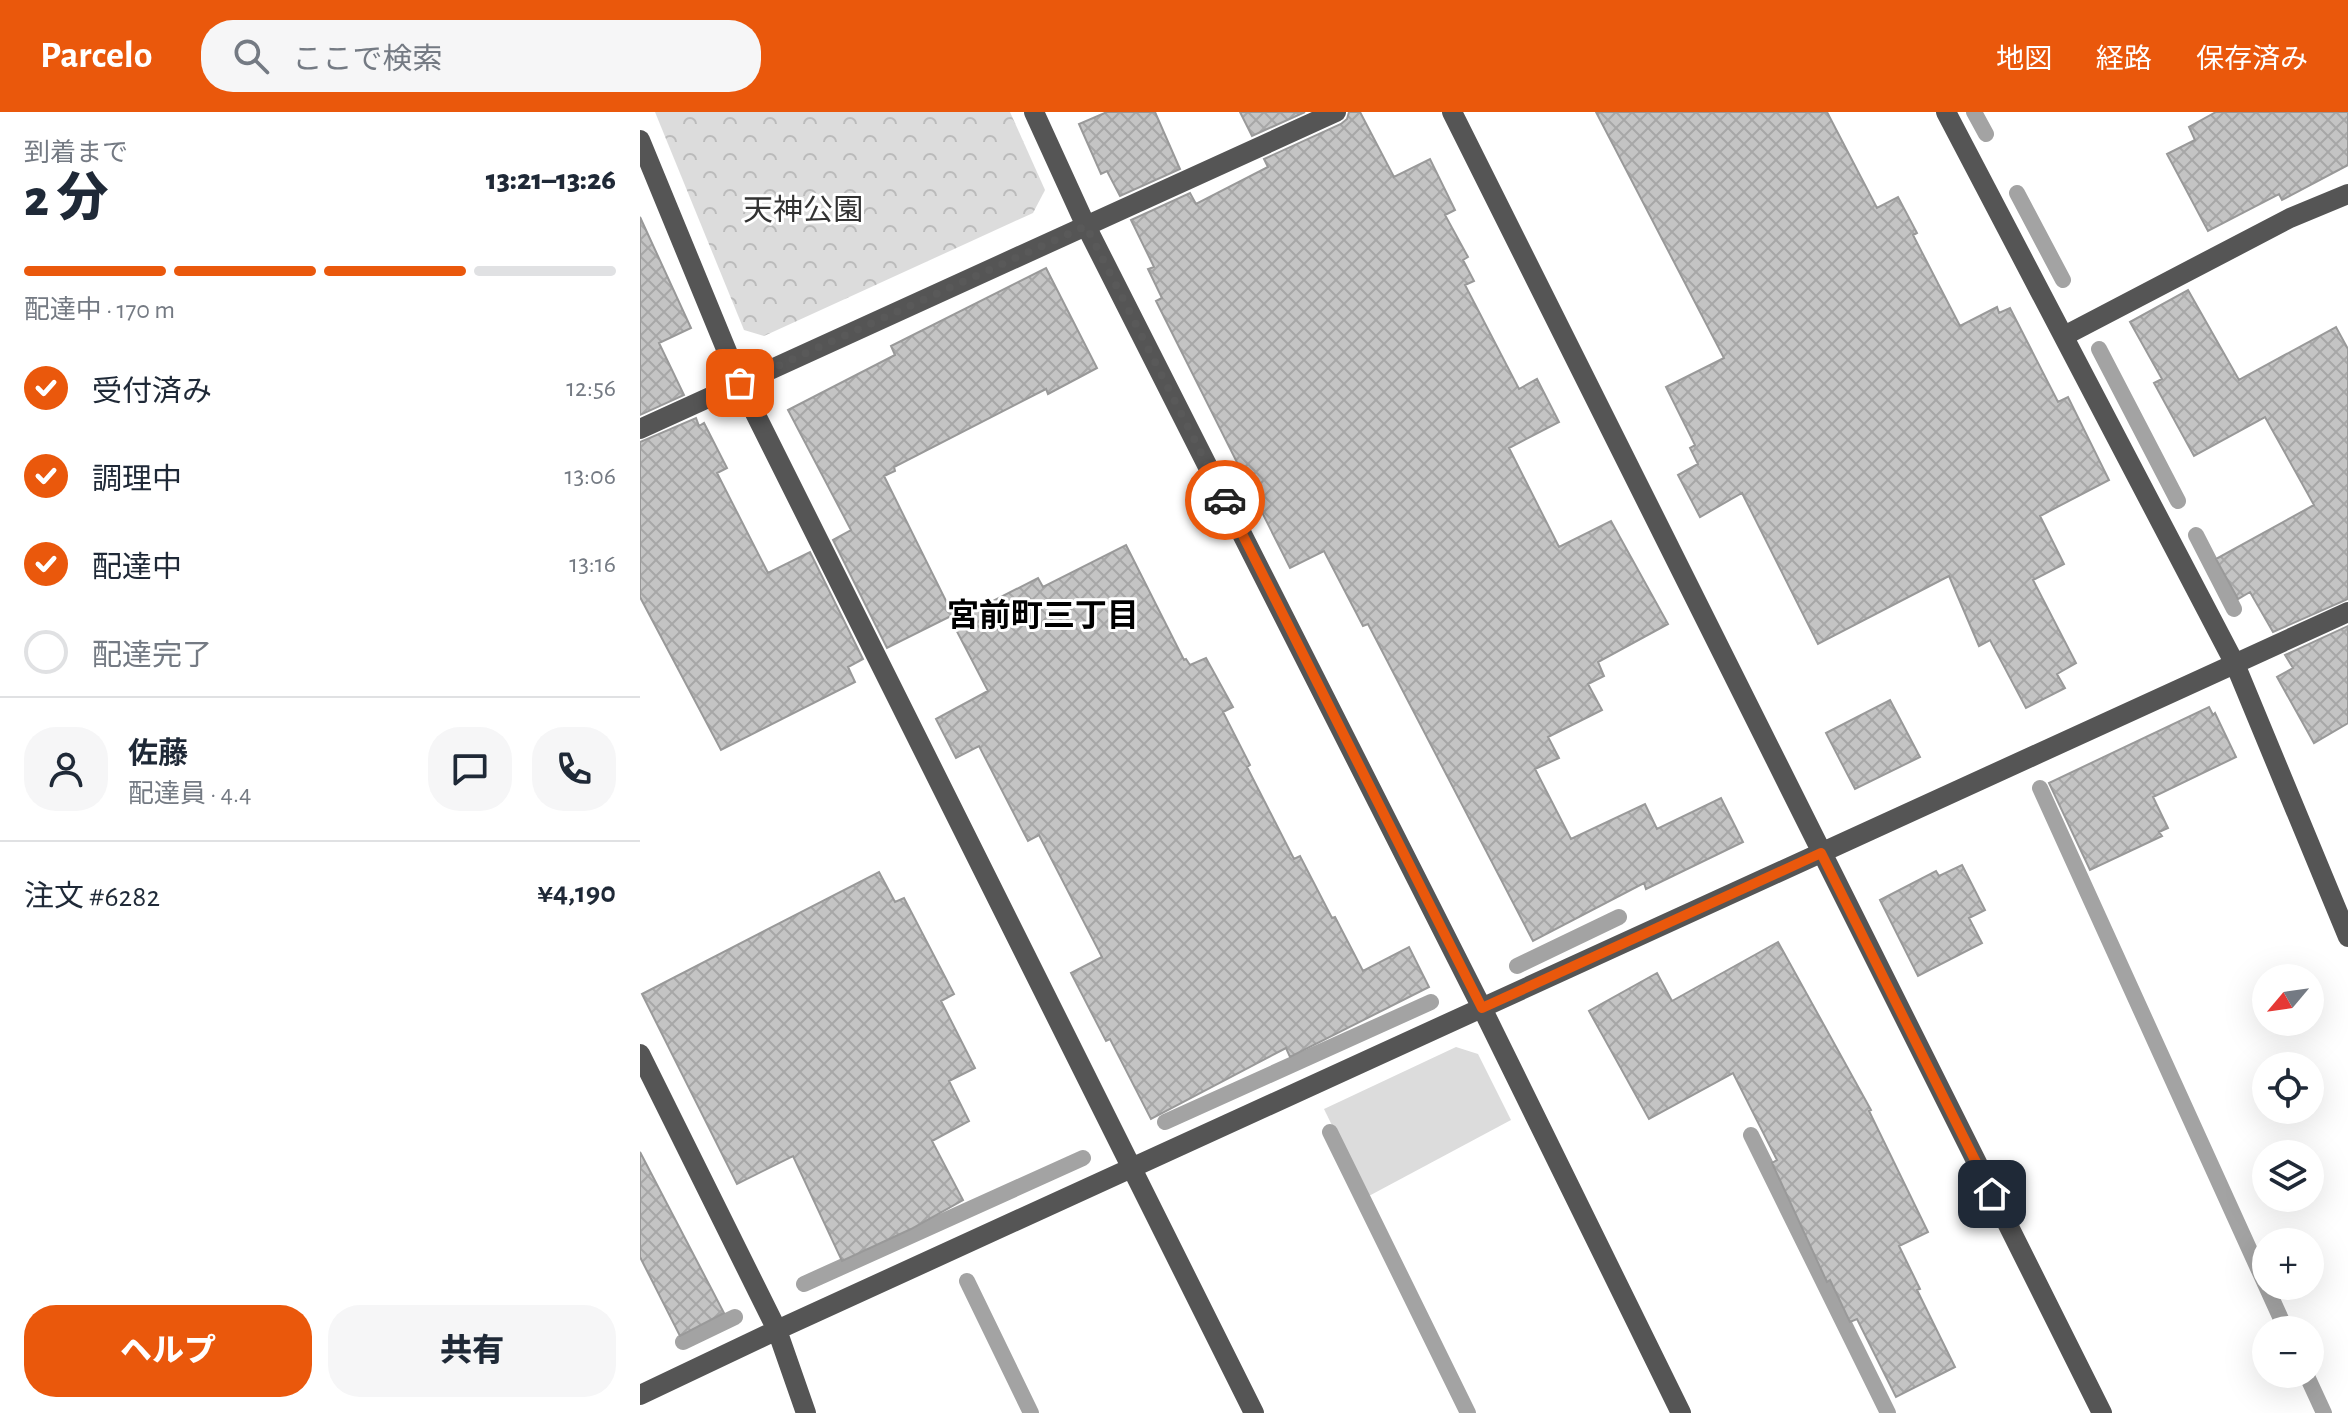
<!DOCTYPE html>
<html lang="ja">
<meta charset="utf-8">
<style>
:root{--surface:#fff;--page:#f6f6f7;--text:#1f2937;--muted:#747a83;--line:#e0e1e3;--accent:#ea580c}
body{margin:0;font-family:"Alegreya Sans","Noto Sans JP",sans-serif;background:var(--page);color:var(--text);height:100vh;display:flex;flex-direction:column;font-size:30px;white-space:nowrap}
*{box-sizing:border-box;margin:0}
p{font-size:26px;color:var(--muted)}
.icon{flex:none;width:44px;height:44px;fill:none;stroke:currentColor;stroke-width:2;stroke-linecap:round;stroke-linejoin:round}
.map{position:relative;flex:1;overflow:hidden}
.details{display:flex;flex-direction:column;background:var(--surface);width:640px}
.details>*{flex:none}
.needle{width:52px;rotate:241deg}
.tools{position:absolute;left:1612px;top:852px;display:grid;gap:16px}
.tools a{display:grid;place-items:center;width:72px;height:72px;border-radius:50%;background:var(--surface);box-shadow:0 8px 32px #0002;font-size:40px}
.pin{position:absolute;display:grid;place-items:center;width:68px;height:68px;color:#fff;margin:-34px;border-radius:16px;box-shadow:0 4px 12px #0006}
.courier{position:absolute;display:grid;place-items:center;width:80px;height:80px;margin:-40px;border:6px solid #ea580c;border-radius:50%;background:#fff;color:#222;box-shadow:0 2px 10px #0007}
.headline em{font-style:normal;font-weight:800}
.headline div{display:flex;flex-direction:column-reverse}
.headline{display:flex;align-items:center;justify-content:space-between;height:136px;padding:0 24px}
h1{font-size:52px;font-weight:800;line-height:60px}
.bar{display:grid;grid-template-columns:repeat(4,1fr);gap:12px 8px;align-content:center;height:96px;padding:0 24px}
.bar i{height:10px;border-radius:6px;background:var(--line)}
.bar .current{background:var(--accent)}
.bar p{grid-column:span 4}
.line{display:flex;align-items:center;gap:20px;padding:0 24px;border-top:2px solid var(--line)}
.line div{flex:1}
.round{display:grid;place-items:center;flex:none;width:84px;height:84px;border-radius:32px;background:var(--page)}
ol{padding:0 24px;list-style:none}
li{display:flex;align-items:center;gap:24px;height:88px}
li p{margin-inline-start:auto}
li .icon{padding:8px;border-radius:50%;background:var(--accent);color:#fff;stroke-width:4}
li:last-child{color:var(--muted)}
li i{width:44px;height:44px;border:4px solid var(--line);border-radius:50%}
.action{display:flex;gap:16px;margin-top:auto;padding:16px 24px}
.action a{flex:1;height:92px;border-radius:32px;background:var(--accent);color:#fff;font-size:32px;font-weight:800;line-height:92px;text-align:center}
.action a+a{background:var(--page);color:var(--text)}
header{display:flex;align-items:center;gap:48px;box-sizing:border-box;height:112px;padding:0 40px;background:var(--accent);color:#fff}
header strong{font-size:38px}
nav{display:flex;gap:44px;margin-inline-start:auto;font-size:28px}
.search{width:560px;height:72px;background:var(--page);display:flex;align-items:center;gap:20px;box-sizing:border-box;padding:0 28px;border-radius:32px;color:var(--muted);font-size:30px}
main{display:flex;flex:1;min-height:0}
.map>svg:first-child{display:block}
.grass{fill:#dcdcdc}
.forest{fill:url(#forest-crowns)}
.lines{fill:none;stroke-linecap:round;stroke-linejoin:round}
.stream{stroke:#a3a3a3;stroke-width:16}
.building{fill:url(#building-cross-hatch);stroke:#999;stroke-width:2}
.minor{stroke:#555;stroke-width:20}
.done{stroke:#595959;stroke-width:8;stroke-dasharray:0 14.4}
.route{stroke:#ea580c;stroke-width:10}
.labels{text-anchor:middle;stroke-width:6;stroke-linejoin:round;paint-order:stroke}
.park-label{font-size:30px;fill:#333;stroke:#fff}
.neighbourhood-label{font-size:32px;font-weight:bold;fill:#000;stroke:#fff}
</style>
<header>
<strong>Parcelo</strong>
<div class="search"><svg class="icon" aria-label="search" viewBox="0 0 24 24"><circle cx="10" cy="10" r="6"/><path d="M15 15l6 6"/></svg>ここで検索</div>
<nav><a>地図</a><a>経路</a><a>保存済み</a></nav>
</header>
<main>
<section class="details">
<div class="headline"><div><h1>2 分</h1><p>到着まで</p></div><em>13:21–13:26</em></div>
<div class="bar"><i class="current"></i><i class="current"></i><i class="current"></i><i></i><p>配達中 · 170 m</p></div>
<ol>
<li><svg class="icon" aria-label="check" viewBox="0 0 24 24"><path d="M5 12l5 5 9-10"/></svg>受付済み<p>12:56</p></li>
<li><svg class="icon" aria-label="check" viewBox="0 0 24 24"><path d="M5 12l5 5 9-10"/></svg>調理中<p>13:06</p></li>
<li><svg class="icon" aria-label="check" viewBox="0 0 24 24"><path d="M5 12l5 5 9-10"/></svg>配達中<p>13:16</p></li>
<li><i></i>配達完了</li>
</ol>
<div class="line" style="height:144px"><a class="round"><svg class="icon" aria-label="person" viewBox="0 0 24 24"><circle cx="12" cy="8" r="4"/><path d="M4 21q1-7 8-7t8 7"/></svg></a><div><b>佐藤</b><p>配達員 · 4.4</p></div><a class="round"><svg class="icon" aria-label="chat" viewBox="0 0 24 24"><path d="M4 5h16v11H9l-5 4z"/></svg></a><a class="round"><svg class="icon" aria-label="phone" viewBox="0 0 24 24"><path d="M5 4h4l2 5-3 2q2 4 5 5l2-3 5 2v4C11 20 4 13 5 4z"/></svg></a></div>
<div class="line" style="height:104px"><div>注文 #6282</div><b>¥4,190</b></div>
<div class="action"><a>ヘルプ</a><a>共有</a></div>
</section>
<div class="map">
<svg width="1708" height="1301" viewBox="0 0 1708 1301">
<defs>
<pattern id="forest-crowns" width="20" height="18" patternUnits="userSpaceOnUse" patternTransform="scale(2)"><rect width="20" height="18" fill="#dcdcdc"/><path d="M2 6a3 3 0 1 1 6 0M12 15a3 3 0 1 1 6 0" fill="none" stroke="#bbb"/></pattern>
<pattern id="building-cross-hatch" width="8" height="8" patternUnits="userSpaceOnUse" patternTransform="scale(2)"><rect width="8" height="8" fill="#c4c4c4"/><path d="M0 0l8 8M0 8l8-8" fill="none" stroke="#a7a7a7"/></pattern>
</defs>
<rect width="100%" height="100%" fill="#fff"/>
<path class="grass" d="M816 935 838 942 871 1008 727 1085 684 997Z"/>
<path class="forest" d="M15 0H370L405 78 393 101 124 224 104 218Z"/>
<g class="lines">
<path class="stream" d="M1334 0 1346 22
M1377 81 1423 168
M1459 237 1538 389
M1556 423 1594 497
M1400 676 1646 1218
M877 854 979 805
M525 1010 791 890
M690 1020 828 1301
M1111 1023 1248 1301
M327 1169 391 1301
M164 1172 443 1046
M43 1230 95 1205
M1666 1262 1684 1301"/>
</g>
<path class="building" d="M467 0H515L540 57 480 84 467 59 461 62 439 12Z
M600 0H665L612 24Z
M709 0H720L754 65 790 47 815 98 805 103 828 145 823 148 834 169 825 173 879 277 897 267 919 310 869 336 919 435 971 409 1028 512 958 550 964 564 948 572 962 598 908 625 919 646 895 657 931 727 1005 692 1017 717 1081 686 1103 730 1006 777 1004 771 893 829 728 512 723 514 684 439 650 456 516 189 522 186 508 157 514 155 491 108 550 81 556 92 628 55 624 47 701 12 707 7Z
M956 0H1187L1237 96 1258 85 1277 121 1273 123 1320 214 1357 195 1359 201 1370 196 1418 290 1428 285 1469 368 1400 404 1424 452 1393 468 1436 551 1417 562 1425 576 1386 596 1350 528 1339 534 1309 464 1178 532 1102 381 1060 405 1038 363 1058 352 1050 336 1055 333 1026 275 1084 246Z
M1576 0H1708V53L1642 88 1639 82 1568 119 1527 42 1555 28 1549 15Z
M0 105 51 216 19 231 44 283 0 303Z
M406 156 457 256 408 282 406 277 254 355 255 359 244 364 313 503 247 536 193 428 211 418 148 298 255 243 251 234Z
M1548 178 1599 268 1696 215 1708 237V487L1633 520 1610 480 1598 487 1576 447 1674 393 1625 305 1554 344 1514 271 1522 267 1490 210Z
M56 306 59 314 64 311 87 356 77 361 128 461 170 440 223 547 208 555 215 570 81 638 0 485V330Z
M486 433 544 548 546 547 550 553 566 546 593 595 583 600 610 653 607 655 654 747 660 744 692 806 695 805 723 859 769 835 789 875 650 945 646 936 511 1007 470 927 466 929 431 861 462 845 399 723 388 729 339 634 316 646 296 607 348 579 312 510 398 466 403 475Z
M1708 514V611L1674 631 1637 565 1653 556 1645 543Z
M1250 588 1280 645 1215 677 1186 621Z
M1569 595 1573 603 1575 601 1596 645 1513 685 1528 716 1519 720 1522 724 1450 758 1409 671Z
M1322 753 1345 798 1329 806 1342 831 1278 864 1240 788 1296 759 1299 764Z
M239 760 255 790 264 786 314 882 301 889 335 956 309 969 329 1009 292 1029 323 1088 271 1117 202 1149 153 1044 97 1072 2 882Z
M1138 830 1231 998 1229 999 1288 1120 1259 1134 1280 1177 1277 1178 1315 1255 1256 1285 1217 1207 1210 1210 1190 1168 1187 1170 1132 1051 1137 1048 1093 961 1009 1007 949 899 1017 861 1032 889Z
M0 1040 84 1201 40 1224 0 1145Z"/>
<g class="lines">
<path class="minor" d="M394 0 446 114 842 896 1041 1301
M812 0 1462 1301
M1306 0 1595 552 1708 825
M0 28 100 271 614 1301
M1424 224 1650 106 1708 82
M0 317 696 0
M0 942 137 1218 166 1301
M0 1283 137 1218 1708 500"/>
</g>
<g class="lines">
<path class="done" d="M100 271 446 114 585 388"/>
<path class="route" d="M585 388 842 896 1181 741 1352 1082"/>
</g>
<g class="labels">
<g class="park-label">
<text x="163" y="108">天神公園</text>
</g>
<g class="neighbourhood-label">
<text x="403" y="514">宮前町三丁目</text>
</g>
</g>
</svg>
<div class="tools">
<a><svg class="needle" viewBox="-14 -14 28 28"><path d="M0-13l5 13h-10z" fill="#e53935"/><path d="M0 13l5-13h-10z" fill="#747a83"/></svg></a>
<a><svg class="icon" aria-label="locate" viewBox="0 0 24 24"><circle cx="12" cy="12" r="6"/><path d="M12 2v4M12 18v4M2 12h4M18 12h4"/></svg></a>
<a><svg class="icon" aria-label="layers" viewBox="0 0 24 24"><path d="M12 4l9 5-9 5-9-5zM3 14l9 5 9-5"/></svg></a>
<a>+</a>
<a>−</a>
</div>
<div class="pin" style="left:100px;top:271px;background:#ea580c"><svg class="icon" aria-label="bag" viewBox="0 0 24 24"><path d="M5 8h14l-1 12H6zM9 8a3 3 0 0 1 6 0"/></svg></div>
<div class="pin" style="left:1352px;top:1082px;background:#1f2937"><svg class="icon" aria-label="home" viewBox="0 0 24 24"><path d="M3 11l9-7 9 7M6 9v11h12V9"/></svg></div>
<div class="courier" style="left:585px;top:388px"><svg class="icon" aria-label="car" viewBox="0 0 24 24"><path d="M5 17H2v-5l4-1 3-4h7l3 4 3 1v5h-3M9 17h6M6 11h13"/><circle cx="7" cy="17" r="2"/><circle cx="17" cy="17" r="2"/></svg></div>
</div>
</main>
